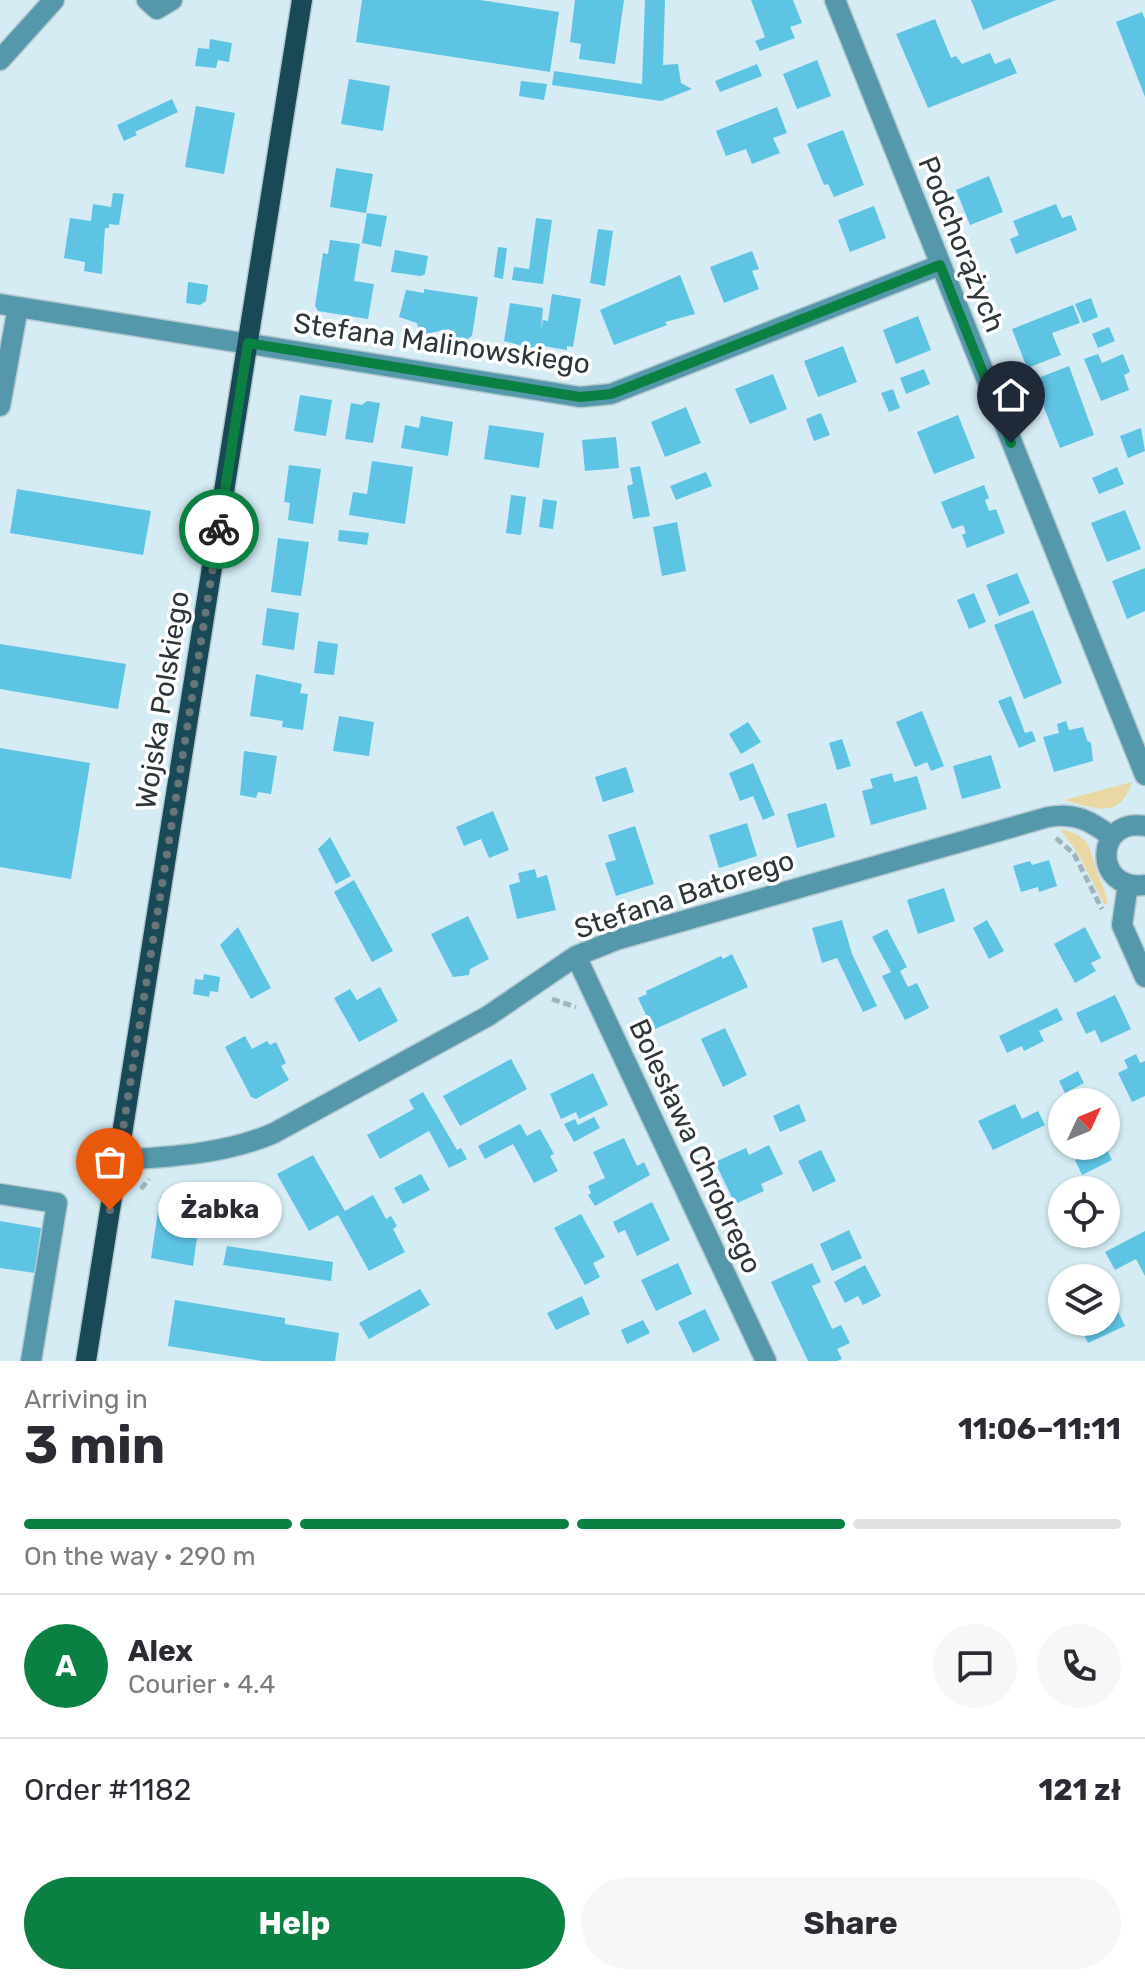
<!DOCTYPE html>
<meta charset="utf-8">
<style>
:root{--surface:#fff;--page:#f7f7f7;--text:#2b2b33;--muted:#7c7c81;--line:#e1e1e2;--accent:#0b8043}
body{margin:0;font-family:Rubik,sans-serif;background:var(--page);color:var(--text);height:100vh;display:flex;flex-direction:column;font-size:30px;white-space:nowrap}
*{box-sizing:border-box;margin:0}
p{font-size:26px;color:var(--muted)}
.icon{flex:none;width:44px;height:44px;fill:none;stroke:currentColor;stroke-width:2;stroke-linecap:round;stroke-linejoin:round}
.map{position:relative;height:1361px;overflow:hidden}
.panel{display:flex;flex-direction:column;background:var(--surface);flex:1}
.panel>*{flex:none}
.needle{width:52px;rotate:46deg}
.tools{position:absolute;left:1048px;top:1088px;display:grid;gap:16px}
.tools a{display:grid;place-items:center;width:72px;height:72px;border-radius:50%;background:var(--surface);box-shadow:0 2px 6px #0004;font-size:40px}
.pin{position:absolute;display:grid;place-items:center;width:68px;height:68px;color:#fff;margin:-82px -34px;border-radius:50% 50% 50% 0;rotate:-45deg;box-shadow:0 0 8px #0007}
.pin .icon{rotate:45deg}
.courier{position:absolute;display:grid;place-items:center;width:80px;height:80px;margin:-40px;border:6px solid #0b8043;border-radius:50%;background:#fff;color:#222;box-shadow:0 2px 10px #0007}
.bubble{position:absolute;height:56px;border-radius:28px;background:var(--surface);box-shadow:0 2px 6px #0004;font-size:26px;font-weight:700;line-height:56px;text-align:center}
.head em{font-style:normal;font-weight:700}
.head div{display:flex;flex-direction:column-reverse}
.head{display:flex;align-items:center;justify-content:space-between;height:136px;padding:0 24px}
h1{font-size:52px;font-weight:700;line-height:60px}
.bar{display:grid;grid-template-columns:repeat(4,1fr);gap:12px 8px;align-content:center;height:96px;padding:0 24px}
.bar i{height:10px;border-radius:6px;background:var(--line)}
.bar .selected{background:var(--accent)}
.bar p{grid-column:span 4}
.line{display:flex;align-items:center;gap:20px;padding:0 24px;border-top:2px solid var(--line)}
.line div{flex:1}
.round{display:grid;place-items:center;flex:none;width:84px;height:84px;border-radius:42px;background:var(--page)}
.button{display:flex;gap:16px;margin-top:auto;padding:16px 24px}
.button a{flex:1;height:92px;border-radius:48px;background:var(--accent);color:#fff;font-size:32px;font-weight:700;line-height:92px;text-align:center}
.button a+a{background:var(--page);color:var(--text)}
.map>svg:first-child{display:block}
.green{fill:#e9d8a3}
.building{fill:#5dc4e3}
.lines{fill:none;stroke-linecap:round;stroke-linejoin:round}
.minor-casing{stroke:#b3c8cf;stroke-width:23}
.major-casing{stroke:#b3c8cf;stroke-width:23}
.path{stroke:#a1b4bb;stroke-width:5;stroke-dasharray:8 4;stroke-linecap:butt}
.minor{stroke:#5597ab;stroke-width:20}
.major{stroke:#194957;stroke-width:20}
.done{stroke:#68767a;stroke-width:8;stroke-dasharray:0 14.4}
.route{stroke:#0b8043;stroke-width:10}
.labels{text-anchor:middle;stroke-width:7;stroke-linejoin:round;paint-order:stroke}
.street-label{font-size:28px;fill:#2d3639;stroke:#fff}
</style>
<div class="map">
<svg width="1145" height="1361" viewBox="0 0 1145 1361">
<rect width="100%" height="100%" fill="#d5ecf4"/>
<path class="green" d="M1132 782C1119 821 1096 808 1064 800Z
M1060 829C1088 835 1088 843 1096 868 1100 882 1106 890 1108 905L1104 904 1077 852Z"/>
<path class="building" d="M362 0H480L559 12 550 72 356 42Z
M575 0H624L615 64 579 59 581 44 570 42Z
M645 0H665L663 65 678 64 681 83 692 89 661 101 552 85 554 71 642 84Z
M751 0H793L802 23 790 27 795 38 760 51 755 41 765 37Z
M971 0H1056L983 30Z
M1142 12 1145 19V97L1116 22Z
M935 19 951 58 956 56 962 64 990 53 995 64 1010 58 1017 73 928 108 896 34Z
M210 39 232 43 229 62 218 60 216 68 195 66 198 48 209 49Z
M817 60 831 96 797 109 783 74Z
M757 64 762 76 720 92 715 81Z
M349 79 390 86 383 131 341 124Z
M521 81 547 84 544 100 519 96Z
M172 99 178 112 135 132 137 135 124 141 117 125Z
M196 106 235 113 224 174 185 167Z
M777 107 787 133 773 138 780 153 752 164 746 149 726 156 716 131Z
M843 130 864 185 834 197 828 184 824 185 807 144Z
M336 168 373 174 366 213 330 207Z
M989 176 1003 212 970 225 956 190Z
M113 193 124 194 119 225 109 224V228H105L102 274 84 271 85 262 64 258 70 218 91 221 93 204 111 207Z
M1056 204 1062 218 1071 215 1077 230 1016 254 1010 239 1019 235 1013 221Z
M874 206 886 238 850 252 838 220Z
M367 213 387 216 381 247 362 243Z
M536 218 552 220 543 284 512 280 514 267 529 269Z
M598 229 613 231 605 286 590 283Z
M330 240 360 244 354 281 374 284 368 319 318 311 315 306 323 253 328 254Z
M498 247 507 248 503 279 494 277Z
M395 250 428 256 425 274 421 276 391 272Z
M752 251 759 269 752 271 759 289 724 303 710 267Z
M680 275 695 314 665 322 667 325 614 345 600 310Z
M188 282 208 285 206 301 200 305 186 303Z
M424 289 478 297 472 336 466 340 453 338 449 329 425 334 419 331 417 323 399 317 406 290 424 293Z
M552 294 581 299 573 347 567 346V350L538 345 531 348 504 341 510 303 543 308 541 330 543 320 548 321Z
M1091 298 1098 317 1083 323 1075 304Z
M1073 305 1080 323 1052 333 1061 355 1027 368 1012 329Z
M918 316 931 350 896 364 883 330Z
M1109 327 1115 341 1098 348 1092 334Z
M843 346 857 382 818 397 804 361Z
M1098 354 1102 363 1123 354 1130 372 1124 375 1129 390 1101 401 1084 359Z
M1069 366 1094 435 1060 448 1033 380Z
M924 369 930 384 906 394 900 378Z
M773 374 787 409 750 424 735 389Z
M893 389 900 408 889 412 881 393Z
M300 395 332 400 326 436 294 431Z
M367 401 380 403 373 443 345 439 351 403 362 405Z
M686 407 701 443 665 457 651 422Z
M821 413 830 435 814 441 806 419Z
M958 415 975 458 934 474 917 432Z
M421 416 453 422 448 456 401 448 405 425 419 428Z
M489 425 544 433 539 468 484 459Z
M1141 428 1145 451 1128 458 1120 436Z
M616 437 619 468 585 471 582 440Z
M372 461 413 467 405 524 349 515 353 492 367 494Z
M289 465 321 469 313 524 288 520 290 503 284 502Z
M640 466 650 516 633 519 627 486 633 484 630 468Z
M1117 467 1124 484 1099 494 1092 478Z
M706 472 712 486 676 500 670 486Z
M984 485 989 498 985 500 989 511 996 509 1005 533 967 548 962 535 966 533 963 525 952 529 941 502Z
M17 489 151 511 143 555 10 533Z
M511 495 526 497 521 535 506 533Z
M543 499 557 501 553 529 539 527Z
M1125 510 1141 549 1107 562 1091 523Z
M677 522 686 571 662 576 653 527Z
M339 530 369 533 367 545 338 541Z
M278 538 309 542 301 596 271 592Z
M1145 568V611L1127 619 1112 581Z
M1017 573 1030 603 999 616 986 585Z
M974 593 986 622 969 629 957 600Z
M267 608 299 613 294 650 262 645Z
M1033 610 1062 683 1024 699 994 625Z
M318 641 338 644 334 675 314 673Z
M0 644 126 664 118 709 0 689Z
M256 674 302 684 300 693 308 694 303 730 282 727 283 721 250 716Z
M1011 696 1025 733 1032 731 1036 741 1019 748 998 701Z
M922 711 944 766 931 771 927 762 915 767 896 722Z
M339 716 374 722 369 756 333 751Z
M1066 721 1069 730 1083 727 1087 740 1091 743 1093 761 1054 772 1043 737 1059 733 1057 724Z
M748 722 761 742 741 754 729 734Z
M842 739 851 766 837 770 829 743Z
M0 748 90 763 71 879 0 867Z
M244 751 277 756 271 794 258 792 256 798 240 795Z
M991 755 1001 788 962 799 953 766Z
M753 763 775 815 763 820 753 796 740 801 729 773Z
M626 767 634 792 603 802 595 777Z
M892 773 894 782 917 776 927 809 871 825 862 791 873 788 870 779Z
M826 803 835 837 797 848 787 814Z
M493 811 509 850 489 858 481 839 464 846 456 827Z
M747 823 757 856 719 868 709 835Z
M635 826 654 884 616 896 605 863 616 860 608 835Z
M330 837 351 876 336 884 318 849Z
M1049 860 1057 886 1039 892 1038 887 1021 892 1013 866 1030 861 1032 865Z
M535 869 537 878 547 875 556 910 517 919 509 885 520 882 518 873Z
M354 880 393 951 372 962 334 892Z
M944 888 955 921 918 934 907 900Z
M468 916 489 959 470 969 469 975 453 977 431 934Z
M842 920 852 954 877 1006 863 1012 837 958 822 963 812 928Z
M987 920 1004 951 989 959 973 928Z
M238 927 271 988 251 999 220 945Z
M1085 927 1101 958 1091 963 1096 971 1075 983 1054 944Z
M887 929 907 967 900 971 908 987 917 983 929 1008 905 1020 882 976 891 972 872 937Z
M732 954 748 987 653 1030 638 998 647 994 646 991 721 956 723 959Z
M204 974 220 977 218 992 210 991 209 997 193 994 195 979 203 980Z
M380 987 398 1021 359 1042 334 998 350 989 357 1000Z
M1115 995 1131 1029 1101 1043 1095 1030 1086 1034 1076 1013Z
M1057 1008 1063 1020 1039 1031 1044 1041 1024 1051 1022 1046 1007 1053 999 1036Z
M725 1028 747 1075 723 1087 701 1039Z
M245 1036 252 1049 267 1041 270 1045 276 1042 286 1063 281 1066 289 1080 256 1099 251 1097 225 1047Z
M1136 1054 1140 1063 1145 1061V1096L1132 1102 1118 1073 1128 1068 1124 1060Z
M511 1059 527 1089 460 1126 443 1096Z
M1078 1071 1084 1083 1065 1093 1059 1081Z
M593 1073 608 1105 579 1119 576 1112 561 1119 550 1094Z
M423 1092 457 1150 461 1148 467 1159 449 1168 429 1131 380 1159 367 1135 414 1109 409 1100Z
M799 1104 806 1121 780 1132 773 1116Z
M1015 1104 1022 1119 1038 1111 1045 1125 993 1150 978 1121Z
M594 1117 600 1128 574 1142 564 1124 575 1119 578 1125Z
M520 1124 527 1136 540 1129 554 1154 550 1156 558 1171 534 1183 513 1144 485 1159 478 1146Z
M624 1138 637 1166 644 1162 650 1175 595 1206 588 1195 591 1193 588 1186 605 1178 593 1152Z
M769 1145 783 1174 761 1184 764 1191 735 1204 715 1162 746 1148 749 1155Z
M1078 1146H1112L1106 1148 1112 1160 1082 1175 1075 1160 1084 1156Z
M821 1150 836 1181 813 1192 798 1161Z
M313 1155 345 1211 373 1195 386 1219 391 1216 397 1226 393 1229 405 1252 369 1271 338 1215 309 1231 277 1174Z
M421 1174 430 1190 403 1204 394 1188Z
M212 1187 216 1219 200 1217 193 1266 151 1258 160 1198 165 1193Z
M652 1202 670 1240 637 1256 625 1230 618 1233 613 1222Z
M581 1214 605 1257 593 1263 600 1277 585 1285 554 1228Z
M0 1221 41 1228 35 1273 0 1268Z
M849 1230 862 1258 832 1271 820 1244Z
M1145 1231V1276L1136 1259 1115 1270 1105 1252Z
M227 1246 333 1262 331 1281 223 1265Z
M678 1263 692 1294 656 1311 641 1280Z
M812 1263 821 1282 812 1286 832 1329 841 1325 850 1343 837 1349 842 1359 837 1361H808L771 1282Z
M865 1265 881 1296 863 1305 858 1296 845 1303 834 1282Z
M1106 1286 1125 1326 1088 1343 1078 1322H1106Z
M420 1289 430 1305 369 1339 359 1323Z
M582 1296 590 1314 556 1330 547 1313Z
M175 1300 285 1318V1324L339 1333 335 1361H262L168 1346Z
M705 1309 720 1340 693 1353 678 1322Z
M643 1320 650 1333 627 1344 621 1330Z"/>
<g class="lines">
<g class="minor-casing">
<path id="minor" d="M147 0 157 9 172 0
M835 0 1145 775
M0 60 54 0
M0 304 580 397 611 394 940 265
M0 406 18 307
M1145 826C1094 817 1093 892 1145 885
M1128 884 1122 925 1145 977
M576 956 766 1361
M117 1160C169 1157 226 1154 274 1133L488 1016 576 956 616 940 1048 817C1075 812 1091 821 1112 837
M0 1194 57 1203 31 1361"/>
</g>
<g class="major-casing">
<path id="major" d="M86 1361 302 0"/>
</g>
<path class="path" d="M1056 838 1074 854 1102 909
M552 999 576 1007
M141 1189 149 1179"/>
<use href="#minor" class="minor"/>
<use href="#major" class="major"/>
</g>
<g class="lines">
<path class="done" d="M110 1210 219 529"/>
<path class="route" d="M219 529 248 343 580 397 611 394 940 265 1011 443"/>
</g>
<g class="labels">
<g class="street-label">
<text transform="translate(962 244) rotate(68)" y="10">Podchorążych</text>
<text transform="translate(442 343) rotate(8)" y="10">Stefana Malinowskiego</text>
<text transform="translate(162 700) rotate(-81)" y="10">Wojska Polskiego</text>
<text transform="translate(684 894) rotate(-18)" y="10">Stefana Batorego</text>
<text transform="translate(696 1146) rotate(65)" y="10">Bolesława Chrobrego</text>
</g>
</g>
</svg>
<div class="tools">
<a><svg class="needle" viewBox="-14 -14 28 28"><path d="M0-13l5 13h-10z" fill="#e53935"/><path d="M0 13l5-13h-10z" fill="#7c7c81"/></svg></a>
<a><svg class="icon" aria-label="locate" viewBox="0 0 24 24"><circle cx="12" cy="12" r="6"/><path d="M12 2v4M12 18v4M2 12h4M18 12h4"/></svg></a>
<a><svg class="icon" aria-label="layers" viewBox="0 0 24 24"><path d="M12 4l9 5-9 5-9-5zM3 14l9 5 9-5"/></svg></a>
</div>
<div class="pin" style="left:110px;top:1210px;background:#ea580c"><svg class="icon" aria-label="bag" viewBox="0 0 24 24"><path d="M5 8h14l-1 12H6zM9 8a3 3 0 0 1 6 0"/></svg></div>
<div class="pin" style="left:1011px;top:443px;background:#1f2937"><svg class="icon" aria-label="home" viewBox="0 0 24 24"><path d="M3 11l9-7 9 7M6 9v11h12V9"/></svg></div>
<div class="courier" style="left:219px;top:529px"><svg class="icon" aria-label="bike" viewBox="0 0 24 24"><circle cx="6" cy="16" r="4"/><circle cx="18" cy="16" r="4"/><path d="M6 16l4-8h5l3 8M10 8l3 8H6M13 5h3"/></svg></div>
<div class="bubble" style="left:158px;top:1182px;width:124px">Żabka</div>
</div>
<section class="panel">
<div class="head"><div><h1>3 min</h1><p>Arriving in</p></div><em>11:06–11:11</em></div>
<div class="bar"><i class="selected"></i><i class="selected"></i><i class="selected"></i><i></i><p>On the way · 290 m</p></div>
<div class="line" style="height:144px"><b class="round" style="background:var(--accent);color:#fff">A</b><div><b>Alex</b><p>Courier · 4.4</p></div><a class="round"><svg class="icon" aria-label="chat" viewBox="0 0 24 24"><path d="M4 5h16v11H9l-5 4z"/></svg></a><a class="round"><svg class="icon" aria-label="phone" viewBox="0 0 24 24"><path d="M5 4h4l2 5-3 2q2 4 5 5l2-3 5 2v4C11 20 4 13 5 4z"/></svg></a></div>
<div class="line" style="height:104px"><div>Order #1182</div><b>121 zł</b></div>
<div class="button"><a>Help</a><a>Share</a></div>
</section>
